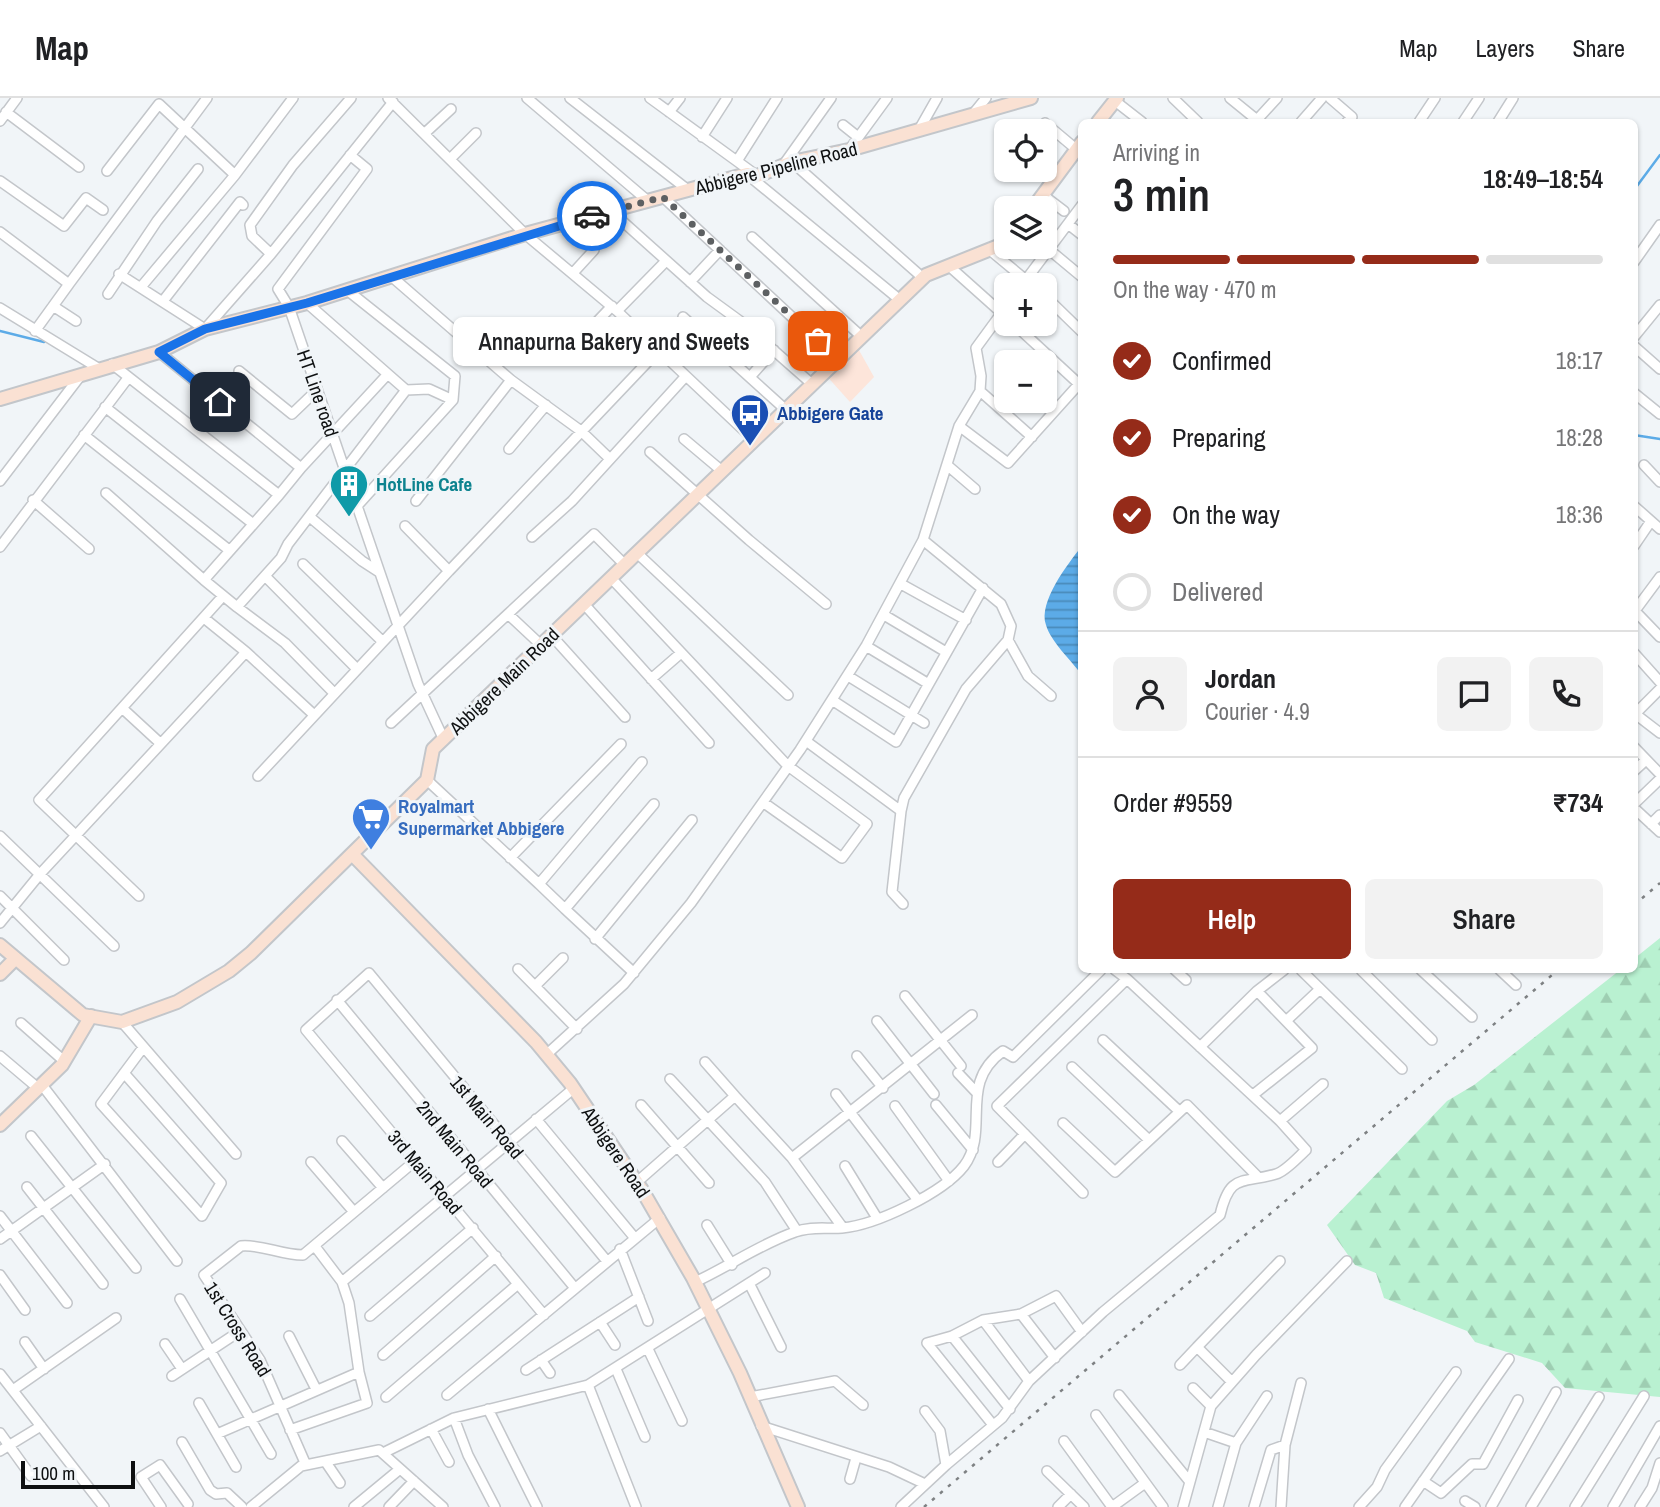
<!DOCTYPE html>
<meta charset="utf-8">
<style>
:root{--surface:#fff;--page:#f2f2f2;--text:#202124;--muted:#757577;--line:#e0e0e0;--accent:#952b19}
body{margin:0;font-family:"Archivo Narrow",sans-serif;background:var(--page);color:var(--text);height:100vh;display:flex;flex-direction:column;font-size:26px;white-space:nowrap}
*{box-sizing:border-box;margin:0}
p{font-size:23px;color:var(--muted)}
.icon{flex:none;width:38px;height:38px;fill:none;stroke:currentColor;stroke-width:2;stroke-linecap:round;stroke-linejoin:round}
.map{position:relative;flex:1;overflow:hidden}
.panel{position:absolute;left:1078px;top:21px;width:560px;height:854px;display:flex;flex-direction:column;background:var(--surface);border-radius:10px;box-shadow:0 2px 5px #0004}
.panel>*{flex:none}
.controls{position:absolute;left:994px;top:21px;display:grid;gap:14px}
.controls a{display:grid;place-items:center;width:63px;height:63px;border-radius:10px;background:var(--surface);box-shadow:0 2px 5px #0004;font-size:35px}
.scale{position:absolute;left:21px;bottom:18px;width:114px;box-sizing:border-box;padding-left:7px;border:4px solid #0e1011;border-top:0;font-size:19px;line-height:24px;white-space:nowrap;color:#0e1011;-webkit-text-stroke:5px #f1f5f8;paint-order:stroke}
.pin{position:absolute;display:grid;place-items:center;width:60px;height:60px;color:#fff;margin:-30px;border-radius:14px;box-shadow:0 4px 10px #0006}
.courier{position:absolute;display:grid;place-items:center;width:70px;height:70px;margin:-35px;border:5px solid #1a73e8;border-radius:50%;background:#fff;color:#222;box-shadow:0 2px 9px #0007}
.bubble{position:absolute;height:49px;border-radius:10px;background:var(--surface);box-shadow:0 2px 5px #0004;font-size:23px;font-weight:600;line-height:49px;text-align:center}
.summary em{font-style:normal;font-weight:600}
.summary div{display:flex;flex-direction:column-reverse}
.summary{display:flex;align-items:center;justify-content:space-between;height:119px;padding:0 35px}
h1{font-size:46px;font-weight:600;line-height:52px}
.bar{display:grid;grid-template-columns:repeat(4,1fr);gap:10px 7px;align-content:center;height:84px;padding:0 35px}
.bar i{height:9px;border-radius:5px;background:var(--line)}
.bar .active{background:var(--accent)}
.bar p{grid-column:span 4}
.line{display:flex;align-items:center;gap:18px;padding:0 35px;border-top:2px solid var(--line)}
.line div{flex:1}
.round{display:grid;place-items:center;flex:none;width:74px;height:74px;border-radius:10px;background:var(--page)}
ol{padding:0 35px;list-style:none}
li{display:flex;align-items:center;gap:21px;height:77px}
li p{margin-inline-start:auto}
li .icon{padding:7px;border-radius:50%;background:var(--accent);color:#fff;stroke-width:4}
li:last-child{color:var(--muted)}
li i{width:38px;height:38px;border:4px solid var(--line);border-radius:50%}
.cta{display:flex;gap:14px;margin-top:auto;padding:14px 35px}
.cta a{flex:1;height:80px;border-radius:10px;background:var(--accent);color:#fff;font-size:28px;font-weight:600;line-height:80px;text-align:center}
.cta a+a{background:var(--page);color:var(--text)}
header{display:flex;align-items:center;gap:42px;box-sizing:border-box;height:98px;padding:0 35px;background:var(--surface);border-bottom:2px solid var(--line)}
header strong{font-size:33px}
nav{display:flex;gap:38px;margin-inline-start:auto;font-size:24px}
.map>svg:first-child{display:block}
.commercial{fill:#fde5da}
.forest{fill:url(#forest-firs)}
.water{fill:url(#water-rules)}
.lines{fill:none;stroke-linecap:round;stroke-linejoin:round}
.stream{stroke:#5cabe7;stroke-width:2.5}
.street-casing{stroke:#c3c6ca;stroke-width:12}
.secondary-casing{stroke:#c3c6ca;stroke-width:16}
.street{stroke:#fff;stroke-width:9}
.secondary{stroke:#fae1d3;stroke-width:12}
.rail{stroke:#7e8183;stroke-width:2.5;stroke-dasharray:3.5 7;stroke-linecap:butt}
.done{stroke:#5d6062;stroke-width:7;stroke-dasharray:0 12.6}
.route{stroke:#1a73e8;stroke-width:9}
.labels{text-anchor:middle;stroke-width:6;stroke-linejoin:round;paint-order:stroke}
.street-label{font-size:19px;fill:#0e1011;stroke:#f1f5f8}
.transit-label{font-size:19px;font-weight:bold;fill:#164399;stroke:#f1f5f8;text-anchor:start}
.culture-label{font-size:19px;font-weight:bold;fill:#0d838f;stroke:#f1f5f8;text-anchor:start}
.shop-label{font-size:19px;font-weight:bold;fill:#366cbe;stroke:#f1f5f8;text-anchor:start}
</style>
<header>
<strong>Map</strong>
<nav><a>Map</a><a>Layers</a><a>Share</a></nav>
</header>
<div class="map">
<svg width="1660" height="1409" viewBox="0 0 1660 1409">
<defs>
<pattern id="forest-firs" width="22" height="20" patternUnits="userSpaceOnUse" patternTransform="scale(1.75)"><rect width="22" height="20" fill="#b9f1d1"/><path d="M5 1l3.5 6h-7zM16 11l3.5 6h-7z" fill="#9eceb2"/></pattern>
<pattern id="water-rules" width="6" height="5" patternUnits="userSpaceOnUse" patternTransform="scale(1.75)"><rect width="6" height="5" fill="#5cabe7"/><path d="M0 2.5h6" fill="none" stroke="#4a8aba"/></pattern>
</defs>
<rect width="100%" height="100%" fill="#f1f5f8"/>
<path class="commercial" d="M855 245 874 279 850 304 824 275Z"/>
<path class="forest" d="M1660 840V1299L1565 1290 1542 1265 1475 1244 1467 1233 1384 1200 1376 1175 1355 1167 1327 1127 1447 1003 1474 987 1620 872H1634L1635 860Z"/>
<path class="water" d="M1081 449V576C1071 562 1051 544 1046 527 1038 504 1068 466 1081 449Z"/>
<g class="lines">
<path class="stream" d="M1634 92 1660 57
M0 233 44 244
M1634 337 1660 341"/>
<g class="street-casing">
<path id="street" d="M388 0 525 136 617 213 754 342
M527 0 648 103
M570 0 688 92
M650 0 756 77
M1173 0 1198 24
M1230 0 1257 22
M1330 0 1352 19 1347 24
M1115 3 1142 24
M6 14 79 69
M669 14 680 0
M973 16 986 0
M0 23 17 0
M1255 24 1277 0
M1301 24 1322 0
M1419 24 1435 0
M1463 24 1479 0
M1498 24 1513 0
M1045 25 1076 51
M843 27 858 39
M920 30 937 0
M425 35 451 11
M702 39 727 0
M849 52 887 0
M350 57 367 71 278 191 289 209 418 586 444 642
M451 60 476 35
M737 63 777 0
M792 64 923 180
M784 66 831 0
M107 73 159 6 235 77
M748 77 900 202
M0 83 64 128 86 100 103 112
M1043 97 1064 113
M663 99 838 262
M611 113 707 199 744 226 812 286
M1068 126 1082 137
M0 134 69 186 35 233
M752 139 862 239
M1046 149 1082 179
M991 153 1032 187
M271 156 393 4
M1634 164 1660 127
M949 168 1005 218
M573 175 594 152
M119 176 205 231 271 156 252 138 250 127 293 67 351 0
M391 178 511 282 581 333 609 360
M690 184 720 152
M69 186 207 0
M1022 187 1082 107
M141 189 235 77 293 0
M347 192 455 278 453 302
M108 196 157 123 198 71
M1045 198 1082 234
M163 203 240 104 243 107
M53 208 76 223
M0 210 98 270
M617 213 666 163
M683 219 786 312
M1634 239 1660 207
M1634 248 1660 271
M573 249 612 208
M159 254 301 370 279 397
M239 273 292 316 317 292
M750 279 774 252
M980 293 1032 339
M1634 295 1660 316
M1045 300 1056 311
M105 309 252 425
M959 328 1008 365 1079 286 1014 226
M84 337 229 452
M684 341 722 373
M509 351 546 307
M650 354 749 442 826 506
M947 367 975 391
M1644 367 1660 384
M301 370 387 277
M0 383 81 277
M106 395 204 482 279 397 112 266
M33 402 89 451
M416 403 511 282
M357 408 453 302 429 291 406 292
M1634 408 1651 423
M311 420 362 463 379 474
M532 439 572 403 685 279
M1634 448 1651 423 1660 431
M0 449 128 280
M637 455 788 597
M303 466 382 543
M449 473 658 253
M265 478 356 570
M611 480 788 668 867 726 842 760 764 705
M204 482 237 509 281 460 288 446 406 292 307 205
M901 486 966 522
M584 506 709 645
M237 509 285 545 333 594
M1635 513 1660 539
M1634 514 1660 479
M508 516 594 436 625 467
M884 517 946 554
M552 538 625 619
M1008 542 1028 578 1051 598
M866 548 927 585
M246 554 313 616
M1634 555 1660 584
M848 578 924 625
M651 581 681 555
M832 602 896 644 983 490
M122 610 160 645
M1634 615 1660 635
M1634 617 1660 591
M391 625 508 516 541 547
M806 643 901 713 892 794 903 806
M1634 649 1660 676
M642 664 539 786 565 811 654 706
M1634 673 1646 662
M258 678 449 473 405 428
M427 682 539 786
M1634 706 1660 681
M1634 710 1660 734
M901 713 904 700 966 591 1008 542 1011 528 1001 506 923 442
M1651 726 1660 717
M0 738 114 848
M510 760 621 646
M0 798 64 862
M139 798 39 702 223 498
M565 811 634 875
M0 825 40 776 246 554 204 520
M595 841 692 722
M518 871 577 931
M1115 872 1127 881
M1175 872 1186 882
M1301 872 1402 971
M1361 872 1432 942
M1421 872 1472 919
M1500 872 1516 887
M535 888 563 860
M905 898 961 968
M337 902 574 1189
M877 923 934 996
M1286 923 1320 891
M122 924 236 1056
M21 925 64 963
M1103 942 1179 1013
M1200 949 1257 893 1284 872
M546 957 624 886 691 805 800 652 866 548 923 442 959 328 980 293 981 278 976 250 1006 209
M0 958 39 991
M857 958 883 990
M1072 969 1149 1042
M124 975 221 1085 202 1118 101 1006 142 951
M958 975 976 994
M670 981 765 1084 797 1133
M42 987 177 1163
M836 996 917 1101
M1253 997 1312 950 1257 893
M735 998 792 1060 972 917
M641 1007 709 1085
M936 1007 973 1052
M895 1008 949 1083
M536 1021 634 1139
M1063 1025 1115 1074 1187 1007 1257 1078
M31 1038 136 1170
M342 1043 383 1090
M792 1060 843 1130
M311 1064 354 1114
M998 1064 1025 1036
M845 1068 877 1120
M637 1084 735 998 705 964
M27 1089 103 1186
M1083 1095 997 1008 1127 881 1280 1023 1323 986
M0 1118 67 1205
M707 1127 732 1167
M0 1141 105 1066
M620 1151 648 1223
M0 1177 25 1212
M342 1184 573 991
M695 1184C728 1169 760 1146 795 1134 810 1128 826 1131 842 1130 876 1127 943 1095 964 1068 991 1032 957 986 1003 953L1013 959 1101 872
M749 1185 781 1249
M180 1201 271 1356
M1021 1216 1055 1260
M544 1217 306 932 369 875 606 1162
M370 1218 473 1130
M983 1222 1029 1283
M600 1224 615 1247
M289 1238 316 1291
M952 1238 1010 1311
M25 1244 44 1271
M165 1246 182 1271
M648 1251 682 1323
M383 1257 496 1158
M541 1262 550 1275
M1180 1267 1197 1249
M616 1271 645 1339
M526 1272 639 1199
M0 1276 104 1409
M172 1278 240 1233
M1232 1284 1197 1249 1280 1163
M588 1287 636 1409
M1193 1290 1211 1308
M13 1292 116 1220
M447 1297 660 1120
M1119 1297 1190 1384
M386 1299 518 1186
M750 1299 835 1283 863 1307
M199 1305 236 1369
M488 1311 537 1409
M925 1313 940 1333 946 1367 1002 1320 1029 1283 1103 1214 1220 1117C1230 1075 1241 1086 1276 1076 1286 1073 1298 1059 1306 1052L1280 1023
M1096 1317 1163 1409
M454 1320 468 1357 495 1409
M993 1327 927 1245 952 1238 983 1222 1021 1216 1056 1198 1082 1234
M761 1328 889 1369 925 1386
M431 1331 449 1364
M290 1332 367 1305 359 1274
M1204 1334 1236 1345 1267 1298
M0 1335 31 1378
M217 1336 359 1274 349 1205 342 1184 317 1151
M1064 1343 1112 1409
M182 1344 210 1392 216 1396 227 1395 242 1409
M0 1353 41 1328
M383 1355 454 1320 588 1287 765 1175
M325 1363 340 1385
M306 1367 260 1262 204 1177 241 1148C262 1146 280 1157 303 1157L415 1063
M1047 1373 1084 1409
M850 1381 856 1360
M1423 1383 1441 1395 1472 1366H1483L1518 1302
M1465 1403 1475 1409
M161 1409 141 1379 160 1367 188 1406
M251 1409 301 1368 379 1352 443 1409
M354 1409 400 1371
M389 1409 414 1383
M901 1409 946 1367
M1058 1409 1071 1396
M1112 1409 1145 1385
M1183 1409 1211 1308 1256 1257 1347 1163
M1218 1409 1236 1345
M1254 1409 1271 1352 1285 1347
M1281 1409 1285 1347 1301 1285
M1359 1409 1377 1389 1385 1372 1456 1274
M1405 1409 1509 1261
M1491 1409 1556 1294
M1531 1409 1599 1299
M1575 1409 1644 1298
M1613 1409 1660 1328
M1640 1409 1652 1390 1660 1365"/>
</g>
<g class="secondary-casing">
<path id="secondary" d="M1098 24 1117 0
M1033 110 1082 44
M0 301 159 254 205 231 307 205 525 136 747 76 757 78 792 64 849 52 1031 0
M352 756 536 944 570 985 642 1092 693 1180 740 1275 798 1409
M0 847 83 917 122 924 177 904 229 873 251 855 427 682 433 651 926 177 1006 145
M0 876 15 861
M0 1027 62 967 91 918"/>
</g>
<use href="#street" class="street"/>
<use href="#secondary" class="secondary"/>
<path class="rail" d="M1634 807 1660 785
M924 1409 1558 872"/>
</g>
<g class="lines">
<path class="done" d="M592 118 663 99 818 243"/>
<path class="route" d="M220 304 159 254 205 231 307 205 592 118"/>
</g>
<defs>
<g id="bus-pin" transform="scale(2.0125)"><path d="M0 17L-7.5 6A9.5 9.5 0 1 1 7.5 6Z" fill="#1a4fb4" stroke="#f1f5f8"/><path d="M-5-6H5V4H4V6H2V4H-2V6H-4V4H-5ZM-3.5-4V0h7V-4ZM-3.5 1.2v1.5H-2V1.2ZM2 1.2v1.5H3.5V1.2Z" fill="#fff"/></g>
<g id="building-pin" transform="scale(2.0125)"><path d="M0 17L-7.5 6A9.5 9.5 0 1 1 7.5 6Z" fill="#0f9aa8" stroke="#f1f5f8"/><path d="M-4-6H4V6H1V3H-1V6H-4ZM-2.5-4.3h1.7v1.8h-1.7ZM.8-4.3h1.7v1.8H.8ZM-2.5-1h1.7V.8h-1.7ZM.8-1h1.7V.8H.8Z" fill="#fff"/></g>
<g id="supermarket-pin" transform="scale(2.0125)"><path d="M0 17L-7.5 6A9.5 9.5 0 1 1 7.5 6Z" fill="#3f7fe0" stroke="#f1f5f8"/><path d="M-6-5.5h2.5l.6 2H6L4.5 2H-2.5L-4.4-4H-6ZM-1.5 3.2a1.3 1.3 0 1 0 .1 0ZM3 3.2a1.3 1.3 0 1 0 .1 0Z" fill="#fff"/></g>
</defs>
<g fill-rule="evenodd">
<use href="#bus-pin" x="750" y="315"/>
<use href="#building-pin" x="349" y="386"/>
<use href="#supermarket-pin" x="371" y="719"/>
</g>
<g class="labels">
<g class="street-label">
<text transform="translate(776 70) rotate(-14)" y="7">Abbigere Pipeline Road</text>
<text transform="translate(318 295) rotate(71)" y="7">HT Line road</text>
<text transform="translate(504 583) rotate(-44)" y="7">Abbigere Main Road</text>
<text transform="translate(487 1019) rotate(50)" y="7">1st Main Road</text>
<text transform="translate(455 1046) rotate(50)" y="7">2nd Main Road</text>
<text transform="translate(616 1054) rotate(56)" y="7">Abbigere Road</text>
<text transform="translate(425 1074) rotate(50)" y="7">3rd Main Road</text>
<text transform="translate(238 1231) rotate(58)" y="7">1st Cross Road</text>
</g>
<g class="transit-label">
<text x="777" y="322">Abbigere Gate</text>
</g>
<g class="culture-label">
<text x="376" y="393">HotLine Cafe</text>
</g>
<g class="shop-label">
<text x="398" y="715">Royalmart<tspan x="398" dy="22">Supermarket Abbigere</tspan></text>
</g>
</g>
</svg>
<div class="controls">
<a><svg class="icon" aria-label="locate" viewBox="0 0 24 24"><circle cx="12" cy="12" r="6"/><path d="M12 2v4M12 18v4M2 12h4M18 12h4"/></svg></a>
<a><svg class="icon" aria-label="layers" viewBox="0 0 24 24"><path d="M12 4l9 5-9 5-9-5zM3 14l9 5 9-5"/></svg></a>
<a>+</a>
<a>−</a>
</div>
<div class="scale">100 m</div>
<div class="pin" style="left:818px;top:243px;background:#ea580c"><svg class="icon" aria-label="bag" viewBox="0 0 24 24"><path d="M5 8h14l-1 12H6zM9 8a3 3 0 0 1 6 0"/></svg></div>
<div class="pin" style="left:220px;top:304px;background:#1f2937"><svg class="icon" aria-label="home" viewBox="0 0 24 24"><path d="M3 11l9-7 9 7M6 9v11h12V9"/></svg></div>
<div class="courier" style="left:592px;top:118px"><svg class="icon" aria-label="car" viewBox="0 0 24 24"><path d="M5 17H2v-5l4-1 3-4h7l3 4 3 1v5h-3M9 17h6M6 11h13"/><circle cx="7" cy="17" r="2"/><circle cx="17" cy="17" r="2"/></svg></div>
<div class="bubble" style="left:453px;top:219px;width:322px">Annapurna Bakery and Sweets</div>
<section class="panel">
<div class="summary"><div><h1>3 min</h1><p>Arriving in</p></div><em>18:49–18:54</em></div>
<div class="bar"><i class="active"></i><i class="active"></i><i class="active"></i><i></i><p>On the way · 470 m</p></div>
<ol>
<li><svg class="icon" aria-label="check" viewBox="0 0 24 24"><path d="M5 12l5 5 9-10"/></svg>Confirmed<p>18:17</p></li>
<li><svg class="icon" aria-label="check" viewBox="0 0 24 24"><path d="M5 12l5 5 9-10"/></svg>Preparing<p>18:28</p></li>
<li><svg class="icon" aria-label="check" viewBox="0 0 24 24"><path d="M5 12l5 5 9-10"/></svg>On the way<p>18:36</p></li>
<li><i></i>Delivered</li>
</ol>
<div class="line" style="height:126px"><a class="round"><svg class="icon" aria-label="person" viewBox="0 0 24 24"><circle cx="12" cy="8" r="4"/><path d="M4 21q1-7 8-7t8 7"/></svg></a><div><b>Jordan</b><p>Courier · 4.9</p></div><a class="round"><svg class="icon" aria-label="chat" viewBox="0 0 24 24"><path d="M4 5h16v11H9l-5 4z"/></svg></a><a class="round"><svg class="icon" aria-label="phone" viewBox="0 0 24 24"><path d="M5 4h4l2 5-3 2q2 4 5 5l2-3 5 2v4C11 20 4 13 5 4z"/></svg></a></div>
<div class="line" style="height:91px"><div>Order #9559</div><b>₹734</b></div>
<div class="cta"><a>Help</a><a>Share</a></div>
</section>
</div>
